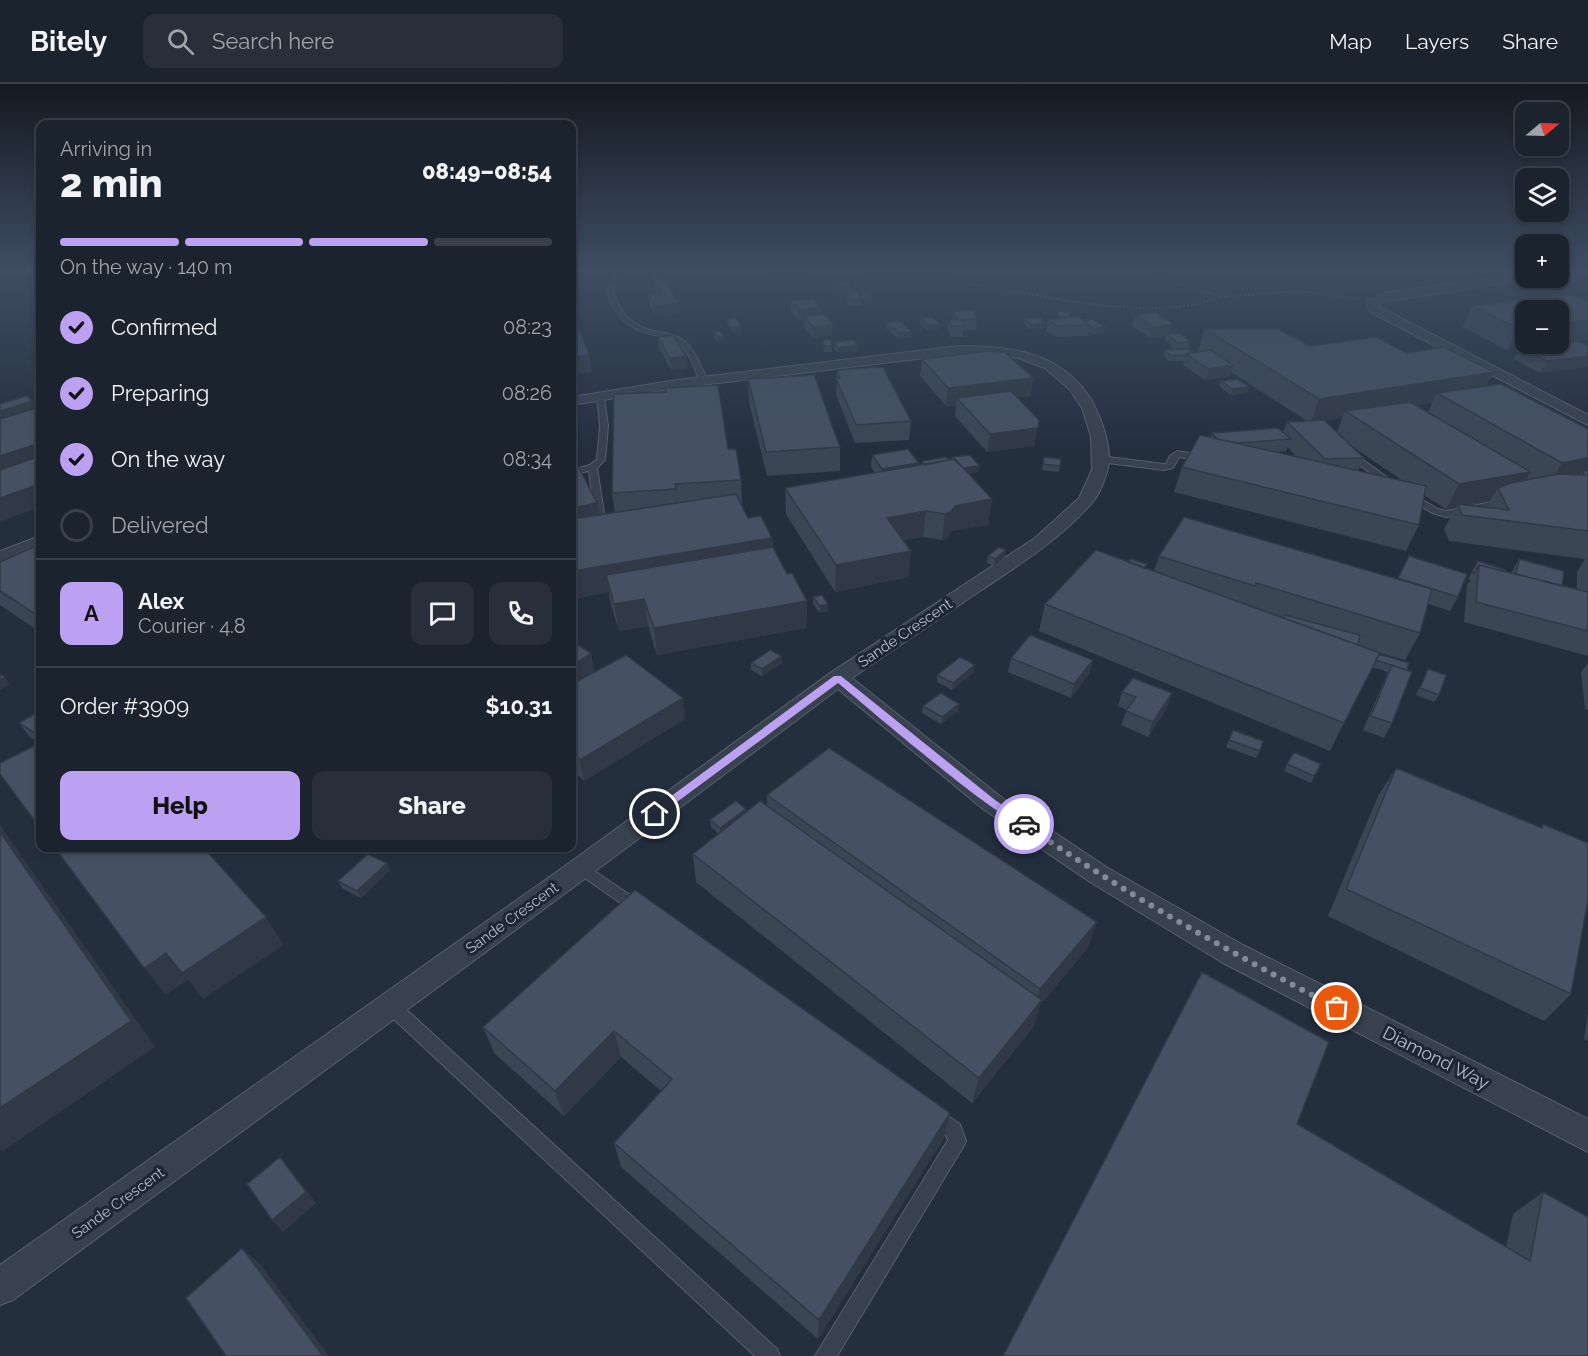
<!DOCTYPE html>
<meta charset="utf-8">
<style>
:root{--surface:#1b232e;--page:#282f3a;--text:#f1f3f6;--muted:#a0a4aa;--line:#39404a;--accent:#bca0f2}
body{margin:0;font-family:Raleway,sans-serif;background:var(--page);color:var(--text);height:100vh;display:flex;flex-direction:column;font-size:22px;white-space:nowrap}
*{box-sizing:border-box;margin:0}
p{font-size:20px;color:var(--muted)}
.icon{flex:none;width:33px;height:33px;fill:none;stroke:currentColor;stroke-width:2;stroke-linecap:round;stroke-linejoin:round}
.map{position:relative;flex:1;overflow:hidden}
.side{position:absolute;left:36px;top:36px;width:540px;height:732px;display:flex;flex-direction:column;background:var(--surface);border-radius:12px;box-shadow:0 3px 9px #0003,0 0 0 2px var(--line)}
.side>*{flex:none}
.needle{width:39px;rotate:71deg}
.controls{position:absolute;left:1515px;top:18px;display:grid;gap:12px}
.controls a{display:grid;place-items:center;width:54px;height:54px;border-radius:12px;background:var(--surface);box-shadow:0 3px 9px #0003,0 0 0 2px var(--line);font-size:30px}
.pin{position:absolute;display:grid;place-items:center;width:51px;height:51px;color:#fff;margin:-26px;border:3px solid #fff;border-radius:50%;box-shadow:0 2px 6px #0007}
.courier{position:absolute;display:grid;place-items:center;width:60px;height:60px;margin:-30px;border:4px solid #bca0f2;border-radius:50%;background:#fff;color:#222;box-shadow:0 2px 8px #0007}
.headline em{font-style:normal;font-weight:800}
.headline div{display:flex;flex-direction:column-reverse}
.headline{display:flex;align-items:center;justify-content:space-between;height:102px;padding:0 24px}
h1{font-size:39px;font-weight:800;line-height:45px}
.bar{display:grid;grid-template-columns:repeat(4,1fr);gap:9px 6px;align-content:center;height:72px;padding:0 24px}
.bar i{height:8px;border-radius:4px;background:var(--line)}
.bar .selected{background:var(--accent)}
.bar p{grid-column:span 4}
.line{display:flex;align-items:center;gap:15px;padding:0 24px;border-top:2px solid var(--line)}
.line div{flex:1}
.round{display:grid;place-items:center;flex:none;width:63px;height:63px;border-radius:12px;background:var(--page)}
ol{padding:0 24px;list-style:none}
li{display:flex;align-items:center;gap:18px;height:66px}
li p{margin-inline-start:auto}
li .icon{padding:6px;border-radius:50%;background:var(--accent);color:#111;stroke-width:4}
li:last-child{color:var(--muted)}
li i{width:33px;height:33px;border:3px solid var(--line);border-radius:50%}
.primary-button{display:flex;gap:12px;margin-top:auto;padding:12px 24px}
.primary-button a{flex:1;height:69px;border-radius:12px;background:var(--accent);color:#111;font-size:24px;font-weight:800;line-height:69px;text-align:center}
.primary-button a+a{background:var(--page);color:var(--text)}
header{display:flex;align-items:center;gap:36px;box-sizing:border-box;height:84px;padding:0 30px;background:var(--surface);border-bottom:2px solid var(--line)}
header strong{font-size:28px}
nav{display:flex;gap:33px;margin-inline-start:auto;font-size:21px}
.search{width:420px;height:54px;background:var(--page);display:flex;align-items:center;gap:15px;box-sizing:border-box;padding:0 21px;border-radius:12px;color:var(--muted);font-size:22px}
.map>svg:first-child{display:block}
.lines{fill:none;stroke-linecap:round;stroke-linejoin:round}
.lane-casing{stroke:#565f6c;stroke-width:2}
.street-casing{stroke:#565f6c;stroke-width:2}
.path{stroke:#44595c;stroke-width:2;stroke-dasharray:2 2;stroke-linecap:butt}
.lane{fill:#38414e;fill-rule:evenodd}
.street{fill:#38414e;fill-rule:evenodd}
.wall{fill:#3b4654;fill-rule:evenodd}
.shaded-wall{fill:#303945}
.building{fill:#455162;stroke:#303945;stroke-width:1.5}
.route{fill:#bca0f2}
.done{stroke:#828b98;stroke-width:6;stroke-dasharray:0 10.8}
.labels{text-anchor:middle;stroke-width:6;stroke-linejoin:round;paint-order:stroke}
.street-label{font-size:15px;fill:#b4bcc9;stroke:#1d2633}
.near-street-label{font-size:18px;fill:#b4bcc9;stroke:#1d2633}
</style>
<header>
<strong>Bitely</strong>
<div class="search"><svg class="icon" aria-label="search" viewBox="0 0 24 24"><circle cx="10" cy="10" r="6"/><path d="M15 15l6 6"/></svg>Search here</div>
<nav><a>Map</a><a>Layers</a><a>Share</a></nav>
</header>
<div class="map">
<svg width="1588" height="1272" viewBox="0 0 1588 1272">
<rect width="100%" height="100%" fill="#242f3e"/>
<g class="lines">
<g class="lane-casing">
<path id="lane" d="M618 191 621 193 613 206C619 230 634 244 658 248 667 249 676 251 684 257 696 267 701 283 708 297L707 299H701C694 285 690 267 677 258 670 254 663 253 655 251 629 246 613 232 607 206Z
M597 311 604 313 608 342 605 376 597 384 604 429 599 432 594 429 589 387 572 390V386L590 381 597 375 600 342Z
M1177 367 1205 371 1209 374 1205 377 1179 373 1173 384 1164 386 1100 378 1096 375 1100 372 1164 380H1166L1170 372Z
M1346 368H1352L1398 401 1394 404 1391 403 1346 372Z
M1411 409 1438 425 1446 427 1502 416 1507 419 1502 422 1446 433 1432 429 1408 414V410Z
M581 778 642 819 644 823 642 827 637 829 632 827 576 788 574 784 576 780Z
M391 915 397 917 777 1265 780 1272H755L385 927 383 922 385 917Z
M936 1024 960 1040 966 1057 963 1063 837 1272H815L948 1056C945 1045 932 1043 927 1033L930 1027Z"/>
</g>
<g class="street-casing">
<path id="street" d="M1558 187H1588L1582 190 1558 193Z
M1526 190V194H1531L1530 195 1378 219 1380 223 1588 331V341L1370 228 1366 217 1388 208Z
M958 262C1009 262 1060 267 1090 314 1101 332 1114 367 1107 388 1104 398 1098 413 1091 420 1059 456 1019 481 980 507 938 536 895 565 852 594L1001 713 1108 784 1243 861 1588 1035V1068L1223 879 1090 798 983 725 838 605 590 791 13 1216 0 1221V1181L572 777 830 589 1035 454 1079 414 1092 386 1091 353 1082 324 1070 306 1045 284 1018 274 996 270H958L677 304 572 321V313L677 296Z
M40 452V463L0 480V467Z"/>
</g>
<path class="path" d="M810 187C845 190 879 195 914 197 925 197 936 195 946 196 1022 206 1148 242 1220 213
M1132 187 1196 204 1220 213 1298 207 1357 215"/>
<use href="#lane" class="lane"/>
<use href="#street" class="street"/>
</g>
<path class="wall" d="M649 187H667L669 195H664L679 219 680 230 656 233 650 222 649 211 657 210 654 205 653 195H654Z
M771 187H807V190L805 196 771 195Z
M831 198 851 202V207H832Z
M847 208 861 216V221L849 222 846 214Z
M861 208 871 214V219H867L861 213Z
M791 217 822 223 821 230 833 252 813 254 804 243V236L799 237 791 228Z
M1472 222 1578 257 1540 289 1514 275 1520 264 1507 266 1462 243Z
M953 227 977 235 976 246 963 247V253H951L948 247 949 236H952Z
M1058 227 1069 233 1083 236 1105 243 1103 249 1093 250 1089 247 1088 252 1055 253 1046 247 1048 236 1057 235Z
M1135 231 1170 250 1190 258 1189 264 1175 265 1165 256 1166 252 1150 254 1132 242Z
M921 234 940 240 939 245 928 247 920 240Z
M726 235 741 248 732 249 727 240Z
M1025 235 1045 244 1031 246 1024 240Z
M886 239 912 248 911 253 898 255 886 244Z
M1205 245 1310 262 1407 269 1588 345V572L1464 538 1467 501 1471 496 1468 495 1478 477 1511 489 1519 475 1562 502 1577 506V488L1585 475 1449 457 1444 445 1456 423 1446 425 1424 411 1419 441 1406 467 1174 408 1182 383 1211 353 1212 349 1283 348 1287 338 1307 337 1231 288 1230 293 1205 296 1183 281 1184 277H1169L1164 272 1165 266 1192 269 1200 268 1198 267ZM1432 319 1428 328 1417 321ZM1342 334 1337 348 1324 337ZM1288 363 1296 373 1277 368 1286 367ZM1353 363 1403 397 1358 387 1364 374ZM1490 417 1487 424 1469 421 1476 420Z
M714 248 724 252V258L718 259 714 253Z
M658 253 687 284 671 286 659 264Z
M823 256 832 262V268H824Z
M834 258 858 261V267L838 269 834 264Z
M922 275 1033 294 1030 312 1017 313 1039 336 1034 362 987 368 955 332 956 321 946 322 920 292Z
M837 286 911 337 909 356 855 359 836 311Z
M748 295 840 363V387L767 392 749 318Z
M1221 297 1247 309 1231 311 1219 302Z
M728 365 741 396 742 421V422L748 434 772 454 773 463 787 490 807 517 806 544 657 571 648 542 619 547 610 517 609 508 578 514 572 489V375L597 419 599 431 615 429 612 409Z
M872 371 919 379V382L922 381V377L949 376H952V373L979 388 968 390 992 415 988 441 951 447 948 454 942 456 923 453 904 456 909 493 835 508 786 430 785 404 875 389 871 383Z
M1044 373 1060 382 1059 388 1042 386Z
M40 460V548L0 521V478Z
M1006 466 1005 473 994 482 987 479 988 472Z
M1159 472 1397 495 1409 472 1458 513 1450 527 1428 520 1420 549 1405 576 1377 568 1379 570 1409 579 1392 639 1384 654 1363 646 1388 588 1372 583 1330 667 1039 547 1045 520 1146 484 1154 487Z
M813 513 828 520V527L820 529 813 520Z
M572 557 591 569 594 588 685 635 584 697 572 685Z
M1011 574 1093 576 1089 590 1071 614 1008 588Z
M751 579H782L762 592 751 586Z
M1588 579V626L1585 625 1581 588Z
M1428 585 1439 611 1434 618 1416 611Z
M974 588 952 606 937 598V591Z
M1122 608 1167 624 1148 653 1121 641 1127 626 1118 622Z
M959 620 958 627 941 640 922 629 923 622Z
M40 627V744V660L30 653 19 639Z
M1233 646 1260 667 1256 674 1226 663Z
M1287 680H1321L1311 699 1284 687Z
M1396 684 1541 743 1543 740 1571 910 1544 937 1328 832 1378 712Z
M767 711 1097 838 1087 865 1040 921 1034 942 972 1019 696 798 693 770 719 750 711 743 710 736 767 722Z
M390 786 361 814 342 804 338 797Z
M635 806 944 1054 818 1255 621 1083 614 1059 661 1007 621 973 564 1032 494 969 483 943Z
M1588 929V957L1584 955Z
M1297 1040 1506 1163 1513 1130 1543 1108 1588 1272Z"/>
<path class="shaded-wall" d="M669 190V195L655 196V191Z
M572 204H575L576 215H572Z
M867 214H871V219H867Z
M679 219 680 230 656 233 655 222Z
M822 223 821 234 804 232V236L799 237V226Z
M1588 236V256L1507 266 1518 244 1526 243V260H1558V239Z
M1046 239 1045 244 1031 246 1032 241Z
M940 240 939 245 928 247V241Z
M1173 240 1170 251 1167 250 1166 252 1150 254 1153 243Z
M833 241V252L813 254V243Z
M741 242V248L732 249 731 243Z
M1105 243 1103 249 1093 250 1094 245Z
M912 248 911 253 898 255 899 249Z
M724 252V258L718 259V253Z
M858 261V267L838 269V264Z
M589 271 592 288 572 291V273Z
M686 272 687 284 671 286 670 274Z
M1588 272V283L1540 289 1547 277Z
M1233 281 1230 293 1205 296 1209 285Z
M1494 288 1482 311 1437 309 1432 319 1352 332 1345 327 1342 334 1310 339 1319 315Z
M1033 294 1030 312 963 320 957 314 956 321 946 322 948 304Z
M1249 303 1247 309 1231 311 1232 305Z
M33 317 37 323 0 334V327Z
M1038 344 1034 362 987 368 990 350Z
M40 359V388L0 401V372Z
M1588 374V396L1582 387 1574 399 1547 404 1562 379Z
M919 379 918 392 881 397 882 385Z
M980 382 979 388 961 391V384Z
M1531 388 1516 413 1498 404 1490 417 1459 423 1458 420 1456 423 1446 425 1459 400Z
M40 400V423L0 438V414Z
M992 415 988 441 951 447 948 454 942 456 945 430 955 422Z
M597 419 601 445 572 451V424Z
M926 427 923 453 885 460 887 434Z
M772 454 773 480 606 491 609 508 578 514 573 487Z
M1006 466 1005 473 994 482 995 475Z
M911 467 909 493 835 508 836 481Z
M644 515 648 542 619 547 614 520Z
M807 517 806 544 657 571 654 544Z
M828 520V527L820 529V522Z
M591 569 596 597 572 613V582Z
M782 572V579L762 592V585Z
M1093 576 1089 590 1071 614 1074 600Z
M975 581 974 588 952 606 953 599Z
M5 593 10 600 0 606V596Z
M1172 609 1167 624 1148 653 1153 638Z
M683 614 685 635 584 697 580 676Z
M959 620 958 627 941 640 942 633Z
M40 648V656L36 650Z
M746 725 747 732 721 751 720 744Z
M0 741 155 963 3 1067 0 1065Z
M387 779 390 786 361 814 357 807Z
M266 833 284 861 203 915 188 896 166 911 144 884 166 869Z
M1097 838 1087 865 1040 921 1034 942 972 1019 979 994 1033 927 1040 905Z
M614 947 621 973 564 1032 555 1007Z
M950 1029 944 1054 818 1255 819 1236Z
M280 1073 290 1085 316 1119 283 1148 272 1136Z
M242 1164 260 1180 329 1272H323Z"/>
<path class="building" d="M652 187H667L669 190 655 191Z
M663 194 679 219 655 222 649 211 662 210 653 195Z
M831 198H850L851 202H832Z
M847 208H858L861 216H850Z
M861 208H865L871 214H867Z
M1572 211 1588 218V236L1558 239V226H1526V243L1518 244 1472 222Z
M813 215 822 223 799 226 791 217Z
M972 226 977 235 961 236 964 242H952L949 236H958L953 227Z
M1058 227 1069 228V233H1058Z
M1155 228 1173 240 1153 243 1135 231Z
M824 230 833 241 813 243 804 232Z
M574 232 589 271 572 273V233Z
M1077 232 1090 241 1057 242 1048 236Z
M932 233 940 240 928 241 921 234Z
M1039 233 1046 239 1032 241 1025 235Z
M736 234 741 242 731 243 726 235Z
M1093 235 1105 243 1094 245 1083 236Z
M900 237 912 248 899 249 886 239Z
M1205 245H1278L1310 262 1376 253 1407 269 1444 263 1494 288 1319 315Z
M720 247 724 252 718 253 714 248Z
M1180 249 1190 258 1177 259 1167 250Z
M673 251 686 272 670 274 658 253Z
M831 255 832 262H824L823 256Z
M853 256 858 261 838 264 834 258Z
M1578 257 1588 262V272L1547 277 1520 264Z
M1189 265 1192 269 1186 270V271L1170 272 1165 266Z
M1210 266 1233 281 1209 285 1186 270Z
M988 267 1005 268 1033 294 948 304 922 275Z
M883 283 911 337 856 341 836 294H840L837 286Z
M814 291 840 363 766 368 748 295Z
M1237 295 1249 303 1232 305 1221 297Z
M1501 300 1588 345V374L1562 379 1437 309Z
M718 301 728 365H736L741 396 675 400 676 405 612 409 614 310 666 308V304Z
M1011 307 1039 336 1038 344 990 350 957 314Z
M26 312 33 317 0 327V320Z
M1410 318 1531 388 1459 400 1345 327Z
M40 323V359L0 372V335Z
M1324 336 1364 374 1325 375 1287 338Z
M1278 344 1291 355 1238 359 1217 355 1212 349Z
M1200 351 1426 402 1419 441 1182 383Z
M908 365 919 379 882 385 872 371Z
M970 371 980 382 963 384 952 373Z
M40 372V400L0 414V386Z
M946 373 949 376 925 381 922 377Z
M1044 373 1061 375 1060 382 1043 380Z
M574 374 597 419 572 424V375Z
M955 375 992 415 955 422 951 428 945 430 926 427 887 434 911 467 836 481 785 404Z
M1588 386V447L1462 431 1458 420 1509 426 1498 404 1511 399 1557 390 1585 391 1582 387Z
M736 410 748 434 761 432 772 454 573 487 572 482V435Z
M1184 433 1432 505 1420 549 1256 499 1255 502 1159 472Z
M40 460V533L0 507V478Z
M773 463 787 490 792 489 807 517 654 544 644 515 614 520 606 491Z
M999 463 1006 466 995 475 988 472Z
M1096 466 1380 569 1344 639 1045 520Z
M1409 472 1467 490 1458 513 1398 494Z
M1131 475 1147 480 1144 484 1128 478Z
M1519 475 1564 487 1562 502 1516 490Z
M1478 477 1506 486V488L1479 481 1474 489 1472 488Z
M1479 481 1588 508V547L1476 518Z
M822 511 828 520 820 522 813 513Z
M1285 531 1360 551 1358 561 1284 534Z
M1030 551 1093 576 1074 600 1011 574Z
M572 557 591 569 572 582Z
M770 566 782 572 762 585 751 579Z
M1379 570 1409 579 1407 586 1376 576Z
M626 571 683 614 580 676 572 668V600Z
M960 573 975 581 953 599 937 591Z
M1392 581 1412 588 1392 639 1371 632Z
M1428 585 1446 591 1439 611 1420 604Z
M0 590 5 593 0 596Z
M1133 594 1172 609 1153 638 1126 627 1136 613 1122 608Z
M941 609 959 620 942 633 923 622Z
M40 627V648L36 650 19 639Z
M1233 646 1263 657 1260 667 1229 656Z
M40 659V744L0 690V679Z
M829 664 1097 838 1040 905 767 711Z
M1294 668 1321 680 1314 692 1287 680Z
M1396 684 1542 744 1543 740 1588 759V816L1571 910 1346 805Z
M736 717 746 725 720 744 710 736Z
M760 717 1042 916 979 994 693 770Z
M0 748 131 937 0 1024Z
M55 764H204L266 833 182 889 166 869 144 884Z
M368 770 387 779 357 807 338 797Z
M635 806 950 1029 819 1236 614 1059 672 995 614 947 555 1007 483 943Z
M1202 888 1329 958 1297 1040 1530 1177 1543 1108 1588 1133V1272H1003Z
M280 1073 306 1108 272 1136 247 1100Z
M242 1164 323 1272H226L186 1214Z"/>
<linearGradient id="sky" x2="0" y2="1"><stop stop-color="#141a22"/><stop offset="0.51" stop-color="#3f4d63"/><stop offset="1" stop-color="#3f4d63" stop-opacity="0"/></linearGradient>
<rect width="1588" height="365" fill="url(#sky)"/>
<path class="route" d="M834 592H841L995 716 1028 738V743C1011 747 861 618 838 599L658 732H651V727Z"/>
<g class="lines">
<path class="done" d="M1024 740C1124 809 1229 868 1337 924"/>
</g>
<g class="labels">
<g class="street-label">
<text transform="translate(905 549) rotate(-34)" y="5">Sande Crescent</text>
<text transform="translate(512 834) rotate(-36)" y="5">Sande Crescent</text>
<text transform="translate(118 1119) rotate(-36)" y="5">Sande Crescent</text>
</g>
<g class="near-street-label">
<text transform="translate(1436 974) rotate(27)" y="6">Diamond Way</text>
</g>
</g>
</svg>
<div class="controls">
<a><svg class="needle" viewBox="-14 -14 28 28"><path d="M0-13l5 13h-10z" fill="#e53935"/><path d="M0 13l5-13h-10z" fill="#a0a4aa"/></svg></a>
<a><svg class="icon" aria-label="layers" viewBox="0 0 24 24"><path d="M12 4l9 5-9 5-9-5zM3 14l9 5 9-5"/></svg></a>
<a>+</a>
<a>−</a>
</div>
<div class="pin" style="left:1337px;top:924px;background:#ea580c"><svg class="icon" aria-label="bag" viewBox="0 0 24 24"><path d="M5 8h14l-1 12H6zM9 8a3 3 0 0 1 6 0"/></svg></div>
<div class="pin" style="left:655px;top:730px;background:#1f2937"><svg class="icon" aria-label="home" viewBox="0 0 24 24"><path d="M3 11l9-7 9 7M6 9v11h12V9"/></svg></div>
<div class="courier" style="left:1024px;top:740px"><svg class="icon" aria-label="car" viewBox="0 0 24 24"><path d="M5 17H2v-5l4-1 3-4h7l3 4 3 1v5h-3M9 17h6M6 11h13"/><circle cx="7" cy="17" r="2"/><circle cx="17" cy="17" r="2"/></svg></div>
<section class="side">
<div class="headline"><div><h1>2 min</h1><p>Arriving in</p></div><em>08:49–08:54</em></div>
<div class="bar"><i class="selected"></i><i class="selected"></i><i class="selected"></i><i></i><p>On the way · 140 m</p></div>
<ol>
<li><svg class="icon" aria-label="check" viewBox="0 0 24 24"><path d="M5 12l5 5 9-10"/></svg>Confirmed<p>08:23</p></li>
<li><svg class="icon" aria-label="check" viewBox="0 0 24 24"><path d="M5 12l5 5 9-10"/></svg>Preparing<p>08:26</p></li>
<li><svg class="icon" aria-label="check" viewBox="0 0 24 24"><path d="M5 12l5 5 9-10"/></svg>On the way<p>08:34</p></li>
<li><i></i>Delivered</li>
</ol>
<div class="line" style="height:108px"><b class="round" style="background:var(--accent);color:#111">A</b><div><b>Alex</b><p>Courier · 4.8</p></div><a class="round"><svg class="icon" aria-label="chat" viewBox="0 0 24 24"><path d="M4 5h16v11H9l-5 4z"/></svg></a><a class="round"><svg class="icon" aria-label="phone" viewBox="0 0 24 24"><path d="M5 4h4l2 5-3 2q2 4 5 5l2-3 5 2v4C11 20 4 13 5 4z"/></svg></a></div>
<div class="line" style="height:78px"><div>Order #3909</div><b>$10.31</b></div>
<div class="primary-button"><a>Help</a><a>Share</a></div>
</section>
</div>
